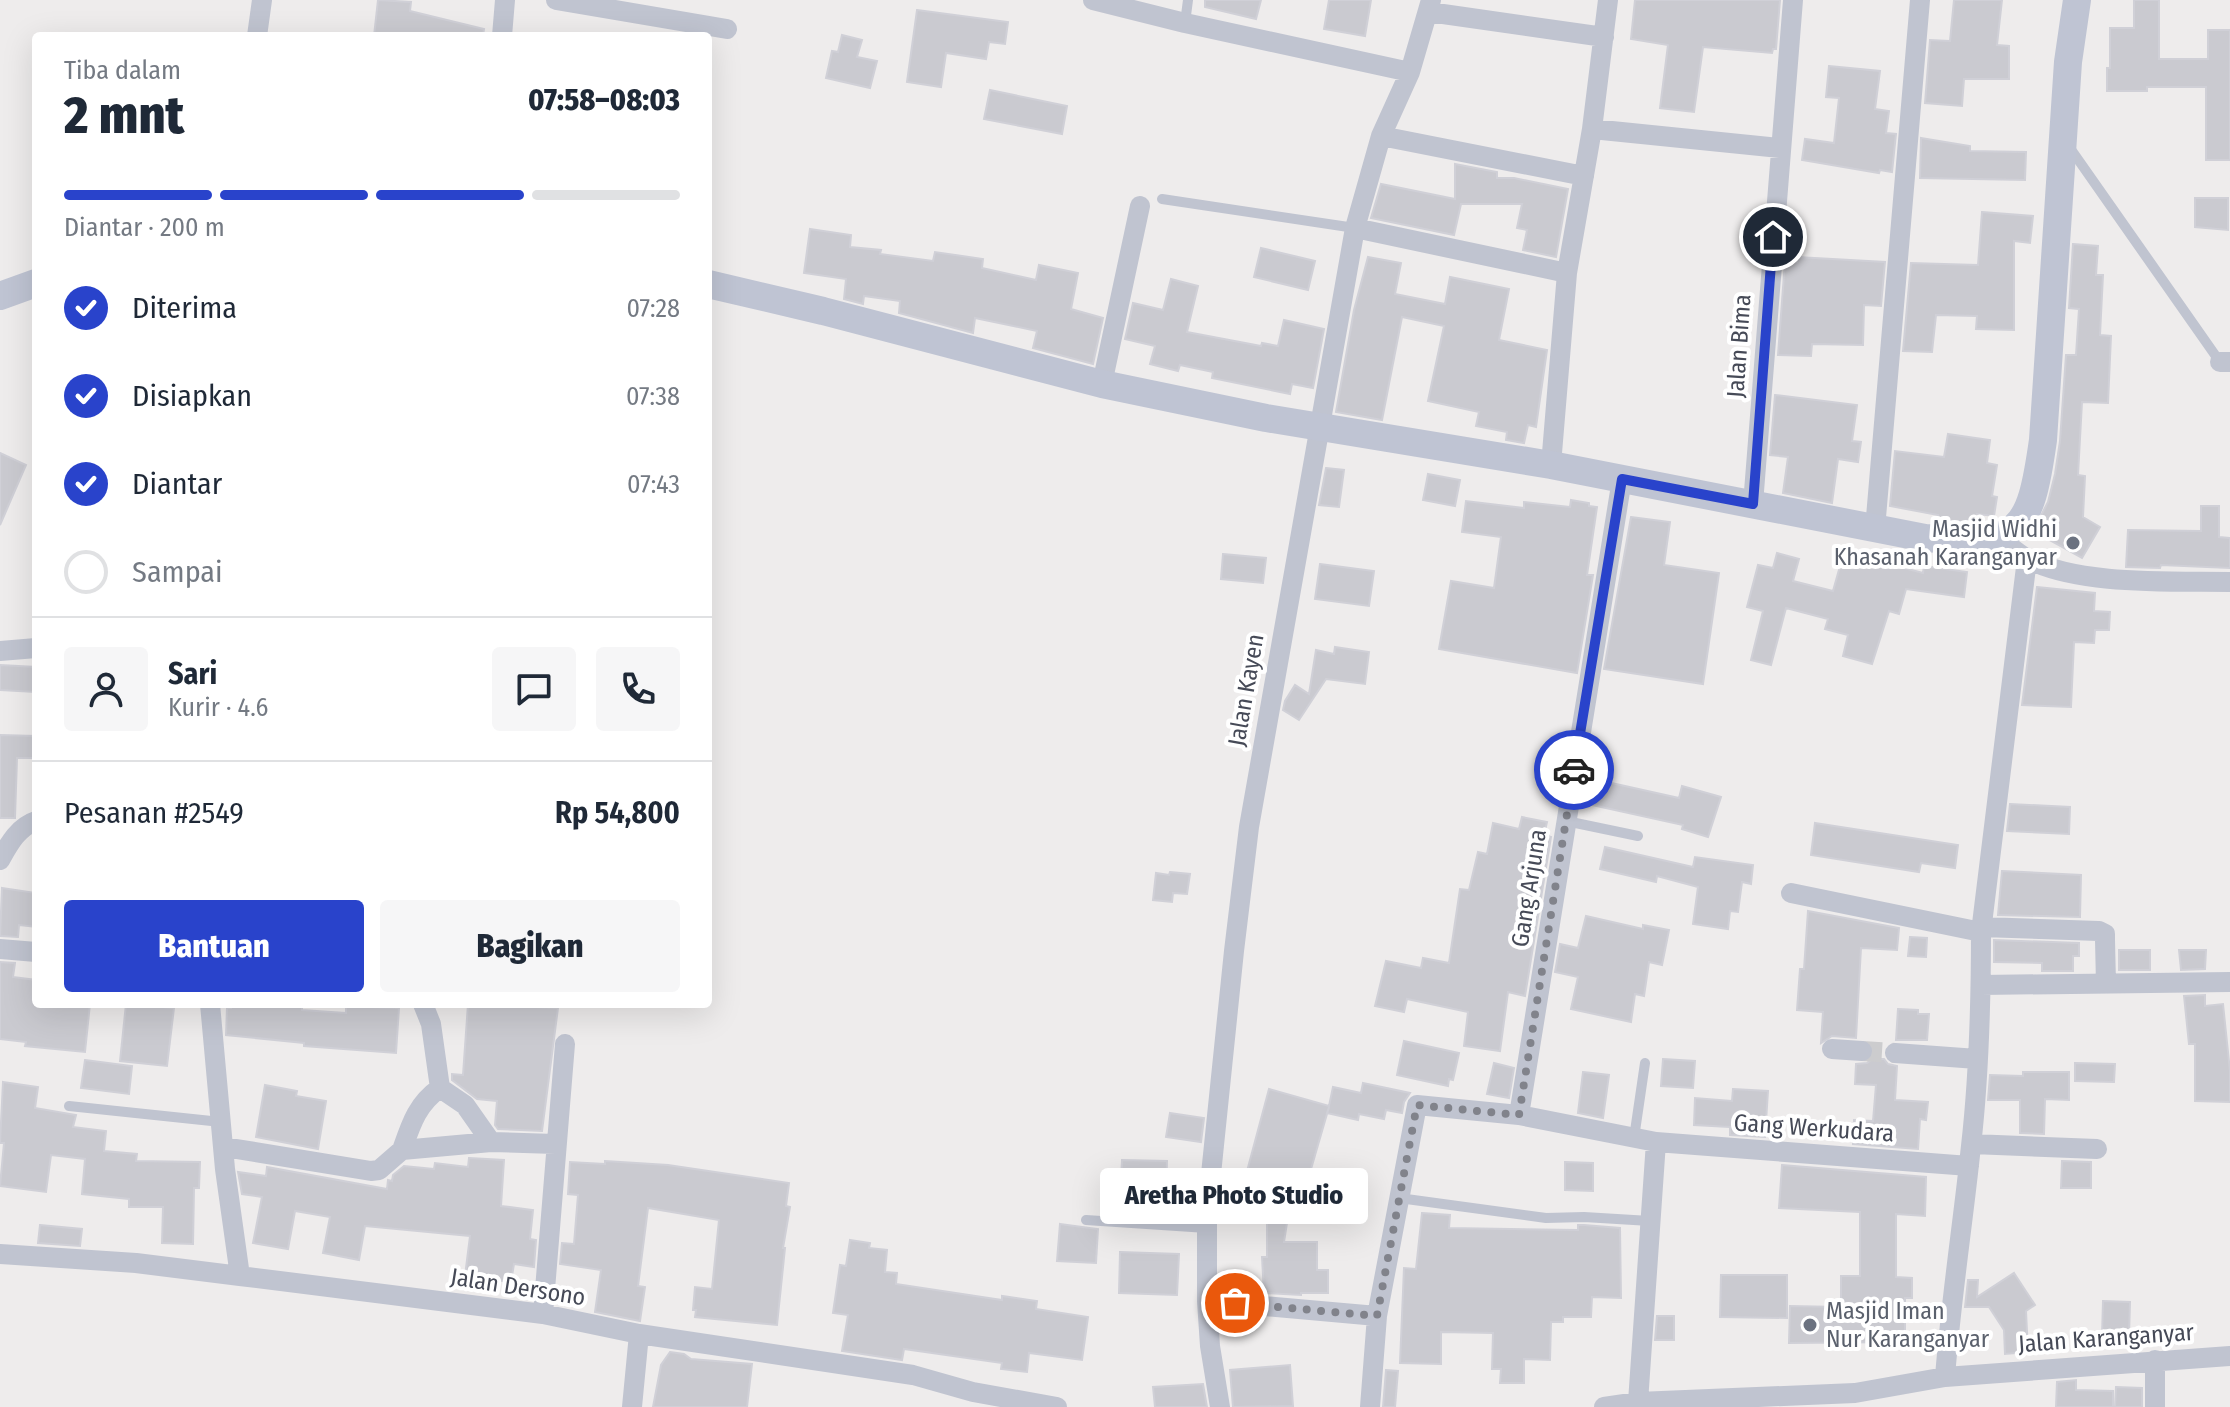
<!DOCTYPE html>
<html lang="id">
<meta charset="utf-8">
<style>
:root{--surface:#fff;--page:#f6f6f7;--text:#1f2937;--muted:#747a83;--line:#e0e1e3;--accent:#2943cb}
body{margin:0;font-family:"Fira Sans Condensed",sans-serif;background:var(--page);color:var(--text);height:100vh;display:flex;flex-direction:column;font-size:30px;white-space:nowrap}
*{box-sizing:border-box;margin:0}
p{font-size:26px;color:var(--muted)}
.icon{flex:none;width:44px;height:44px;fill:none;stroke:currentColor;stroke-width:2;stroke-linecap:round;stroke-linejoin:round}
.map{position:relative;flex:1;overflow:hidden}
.sheet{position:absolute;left:32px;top:32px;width:680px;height:976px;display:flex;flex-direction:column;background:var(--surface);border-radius:8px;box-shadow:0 8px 32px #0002}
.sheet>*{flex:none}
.pin{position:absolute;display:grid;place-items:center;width:68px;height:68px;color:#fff;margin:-34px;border:4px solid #fff;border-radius:50%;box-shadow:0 2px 8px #0007}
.courier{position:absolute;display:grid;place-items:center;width:80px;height:80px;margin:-40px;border:6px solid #2943cb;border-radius:50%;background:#fff;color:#222;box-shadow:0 2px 10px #0007}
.bubble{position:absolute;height:56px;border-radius:8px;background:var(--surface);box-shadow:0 8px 32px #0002;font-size:26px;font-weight:800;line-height:56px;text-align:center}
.headline em{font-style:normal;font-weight:800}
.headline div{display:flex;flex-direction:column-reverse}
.headline{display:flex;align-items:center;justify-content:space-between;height:136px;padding:0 32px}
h1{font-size:52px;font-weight:800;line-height:60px}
.bar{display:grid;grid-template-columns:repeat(4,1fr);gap:12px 8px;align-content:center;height:96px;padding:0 32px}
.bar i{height:10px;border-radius:6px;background:var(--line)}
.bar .selected{background:var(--accent)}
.bar p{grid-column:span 4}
.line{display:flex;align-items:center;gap:20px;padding:0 32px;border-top:2px solid var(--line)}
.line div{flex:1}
.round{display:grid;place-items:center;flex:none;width:84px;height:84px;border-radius:8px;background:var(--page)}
ol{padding:0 32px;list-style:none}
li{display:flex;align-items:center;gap:24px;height:88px}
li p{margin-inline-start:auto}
li .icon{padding:8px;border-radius:50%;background:var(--accent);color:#fff;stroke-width:4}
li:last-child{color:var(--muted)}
li i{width:44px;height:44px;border:4px solid var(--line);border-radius:50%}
.action{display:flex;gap:16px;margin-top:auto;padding:16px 32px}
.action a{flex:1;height:92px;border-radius:8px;background:var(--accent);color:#fff;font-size:32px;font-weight:800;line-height:92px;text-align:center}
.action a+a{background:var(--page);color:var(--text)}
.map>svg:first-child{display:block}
.building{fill:#cacad0;stroke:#d0d0d7;stroke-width:2}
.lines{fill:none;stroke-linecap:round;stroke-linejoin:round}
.street-tunnel{stroke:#ccccce;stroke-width:20;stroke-dasharray:20 10;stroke-linecap:butt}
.lane{stroke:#c0c4d0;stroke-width:10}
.street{stroke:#c0c4d0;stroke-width:20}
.secondary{stroke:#bfc4d3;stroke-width:28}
.done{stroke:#81838b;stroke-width:8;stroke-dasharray:0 14.4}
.route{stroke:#2943cb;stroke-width:10}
.worship-dot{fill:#6b7280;stroke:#fff;stroke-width:3}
.labels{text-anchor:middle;stroke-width:8;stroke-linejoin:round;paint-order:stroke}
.street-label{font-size:24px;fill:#464a57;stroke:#fff}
.worship-label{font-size:24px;fill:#5b616d;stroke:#fff;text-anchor:end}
</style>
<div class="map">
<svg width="2230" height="1407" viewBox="0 0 2230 1407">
<rect width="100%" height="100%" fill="#eeecec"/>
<path class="building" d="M378 0 411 2 410 11 484 29 483 36H374Z
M1205 0H1261L1256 19 1205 7Z
M1329 0H1371L1365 36 1324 29Z
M1635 0H1780L1776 49H1773L1772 53 1703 47 1694 112 1660 108 1668 45 1631 39Z
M1954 0H2002L1997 45 2009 46V79H1964L1962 106 1925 103 1930 40 1950 41Z
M2134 0H2159V59H2208V30H2230V160H2206V87H2147V91H2107V68H2110V28H2134Z
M917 10 1008 22 1005 44 989 42 986 59 946 53 941 87 907 82Z
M842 35 862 40 857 57 877 61 870 88 826 78 832 51 838 52Z
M1829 66 1880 71 1875 109 1889 111 1886 133 1896 134 1892 172 1880 170 1879 173 1802 160 1805 139 1834 143 1839 98 1826 97Z
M990 90 1067 106 1062 134 984 119Z
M1921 138 1970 146V151L2026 152 2025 180 1920 178Z
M1455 164 1497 172V178H1514L1568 189 1556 257 1523 250 1527 230 1517 228 1522 204H1461L1454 235 1371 218 1381 184 1455 199Z
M2195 198H2228V230L2195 227Z
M1982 212 2033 216 2030 243 2014 241V330L1976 329 1977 316 1936 315 1932 352 1903 351 1911 263 1978 265Z
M810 229 851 235 850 247 881 250 880 254 933 261 935 252 983 259 982 268 1036 280 1039 265 1078 273 1071 309 1103 318 1093 364 1033 348 1037 331 975 318 973 333 899 313 900 301 864 296 863 304 844 299 846 279 804 273Z
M2073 244 2098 246 2096 275H2103L2100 335 2111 336 2108 403 2082 402 2078 475 2085 476 2083 517 2100 527 2082 558 2033 531 2048 502 2055 474 2060 441 2066 355H2076L2079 309 2069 308Z
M1261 248 1315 261 1308 290 1254 277Z
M1368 257 1401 263 1395 294 1445 304 1450 277 1509 289 1499 340 1547 350 1536 427 1528 425 1524 443 1506 440 1507 432 1476 426 1479 412 1428 401 1444 326 1402 317 1382 420 1336 412 1354 310Z
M1797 257 1885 262 1881 306 1864 305 1863 345 1812 344 1811 356 1778 355 1785 261 1797 262Z
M1171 279 1198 286 1187 332 1261 346 1262 343 1278 346 1284 320 1324 329 1313 388 1292 384 1290 394 1212 378 1213 372 1180 365 1178 371 1150 364 1155 346 1125 339 1133 303 1163 310Z
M1775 395 1857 405 1852 441 1861 442 1858 462 1838 459 1832 503 1783 493 1788 457 1770 455Z
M1948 434 1990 440 1987 463 1997 465 1992 496 1997 497 1994 516 1977 514 1976 522H1937L1938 515 1890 506 1895 451 1944 457Z
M0 453 26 465 0 525Z
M1326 468 1344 470 1339 507 1319 505Z
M1428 474 1460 480 1455 506 1423 500Z
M1571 500 1589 503V506L1597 507 1587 575H1593L1577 673 1439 649 1451 581 1494 588 1501 537 1462 532 1466 501 1524 508V502L1570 507Z
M2201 506H2219V537L2230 538V568L2161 565 2160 568 2126 567 2128 530 2201 531Z
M1631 517 1670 522 1664 565 1719 573 1703 684 1604 669Z
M1844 552 1923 573 1924 566 1967 572 1964 597 1906 589 1899 614 1889 611 1872 664 1843 656 1848 635 1825 629 1828 619 1786 608 1771 665 1751 660 1763 611 1747 607 1758 565 1773 568 1777 553 1799 559 1793 581 1833 591Z
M1223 554 1266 558 1263 583 1221 579Z
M1320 564 1374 571 1369 606 1315 599Z
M2037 587 2095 593 2094 611 2110 612 2109 630H2095L2094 643 2074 642 2071 707 2022 705Z
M1335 647 1369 652 1365 684 1326 679 1299 720 1283 710 1285 701 1295 685 1309 694 1316 650 1334 654Z
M0 665 36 667 35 692 0 690Z
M0 735 36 736V758H17L15 818H0Z
M1598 780 1679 798 1682 786 1721 797 1708 837 1682 829 1683 825 1592 805Z
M2010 804 2070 807 2069 834 2007 831Z
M1522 817 1547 822 1544 835 1551 837 1525 996 1508 992 1500 1051 1464 1046 1468 1012 1407 999 1404 1012 1375 1006 1386 961 1421 968 1423 958 1449 963 1460 889 1469 890 1478 852 1487 854 1493 823 1519 829Z
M1815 823 1958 845 1955 868 1921 863 1919 872 1811 855Z
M1605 847 1693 867 1695 857 1753 865 1751 884 1742 882 1738 912 1730 911 1728 929 1693 924 1698 887 1657 876 1656 882 1600 869Z
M2002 871 2081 875 2080 917 1998 915Z
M1170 872 1190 874 1187 894 1173 893 1172 902 1153 900 1156 873 1169 875Z
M2 888 36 893V927L19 925 18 937 0 936Z
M1808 911 1899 928 1897 950 1861 948 1856 1038 1832 1036 1821 1043 1823 1012 1797 1010 1800 969H1804Z
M1586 916 1643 929V925L1669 930 1662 965 1649 962 1644 996 1635 994 1631 1022 1571 1009 1578 977 1555 972 1560 944 1578 948Z
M1910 937 1927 938 1926 957 1908 956Z
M1994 940 2079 943V956H2073V971H2042V963L1994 962Z
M2119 950H2150V970H2119Z
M2179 950H2206L2205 969 2181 970Z
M0 962 15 963 13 977 36 980V1004H90L85 1052 25 1046 26 1042 0 1039Z
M2205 995V1006L2223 1004 2230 1071V1102L2195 1101V1044H2189L2184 996Z
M126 1004H163V1007L174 1008 167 1066 120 1061Z
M231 1004H302V1010L346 1013V1006L399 1008 396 1053 304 1046V1043L226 1035 227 1008H231Z
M468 1004 558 1008 542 1131 498 1129 495 1125 497 1101 477 1099 452 1080V1074L463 1075Z
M1898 1009 1918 1010V1014H1929L1927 1040H1896Z
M1404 1041 1459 1053 1453 1080 1449 1079 1448 1086 1397 1075Z
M1663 1059 1695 1061 1693 1088 1661 1086Z
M1872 1059H1884L1888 1064 1897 1066 1895 1100 1928 1102 1926 1120 1920 1119 1918 1149 1853 1144 1854 1120 1873 1121 1876 1085 1855 1084 1856 1064 1867 1063Z
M85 1060 132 1066 129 1094 81 1088Z
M1494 1063 1514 1068 1509 1098 1487 1094Z
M2075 1063 2115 1064 2114 1082 2075 1081Z
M1583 1072 1609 1075 1603 1118 1578 1113Z
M2023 1072H2069V1100L2045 1099 2044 1134 2020 1133V1100H1988L1990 1075 2023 1076Z
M3 1082 38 1087 35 1108 76 1115 73 1127 106 1131 104 1151 137 1154 136 1161 200 1162 199 1188H194L193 1244 162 1243 163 1207H129V1199L82 1194 85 1159 51 1155 46 1192 0 1186 4 1143H0Z
M1363 1083 1410 1093 1404 1102 1402 1113 1386 1110 1384 1119 1359 1114 1358 1120 1327 1113 1329 1107 1309 1176 1295 1172 1284 1242H1317V1270H1328V1293H1301V1295L1264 1293 1262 1257H1267V1217L1220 1209 1226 1172 1246 1175 1269 1089 1329 1106 1333 1087 1361 1093Z
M265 1085 297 1091 296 1096 326 1101 318 1149 256 1137Z
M1733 1089 1768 1091 1765 1137 1730 1135V1127L1694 1125 1695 1098 1732 1101Z
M1170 1113 1204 1118 1201 1142 1166 1137Z
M469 1158 504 1160 501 1206 533 1210 530 1239 536 1240 534 1267 514 1264 511 1282 465 1276 470 1236 365 1226 359 1260 323 1253 330 1217 295 1211 288 1249 253 1243 262 1197 242 1194 238 1172 266 1176 267 1167 387 1189 388 1180 392 1181 393 1175 404 1166 434 1169 435 1163 468 1167Z
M1122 1160 1167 1161 1166 1199 1120 1198Z
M605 1161 668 1165 789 1183 786 1206 790 1207 783 1248H785L777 1325 695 1317 696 1310H693L695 1287 712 1289 719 1220 648 1208 638 1286 645 1287 640 1321 595 1312 601 1270 560 1264 562 1243 574 1244 578 1195 568 1194 570 1162 605 1164Z
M2062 1161 2091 1162V1188H2061Z
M1565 1162 1593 1163V1191L1565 1190Z
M1782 1165 1926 1177 1925 1216 1896 1214V1277L1912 1278V1298H1905V1342L1789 1343 1790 1306 1841 1307V1276H1860V1212L1779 1208Z
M1422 1213 1450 1215 1449 1228 1578 1230V1225H1584L1620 1228 1621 1298 1592 1297 1591 1317H1563V1322H1551L1550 1360 1524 1359V1383H1500L1501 1369H1492L1493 1333 1441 1332V1364L1400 1363 1404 1268 1416 1269Z
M1060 1224 1098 1229 1096 1263 1057 1261Z
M40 1225 82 1229 80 1246 38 1243Z
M850 1240 870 1243 869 1248 887 1250 885 1272 897 1273 896 1284 1002 1300V1296L1037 1301 1036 1309 1088 1317 1082 1360 1029 1353 1027 1372 1001 1369 1002 1363 904 1349 902 1360 842 1351 848 1315 833 1313 840 1265 846 1266Z
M1120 1252 1179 1254 1177 1295 1119 1293Z
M2014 1273 2035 1305 2026 1311 2028 1352 2005 1354 2004 1330 1989 1307H1965L1968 1280H1978L1977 1297Z
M1721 1275H1787V1318L1720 1317Z
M2103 1301 2130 1302 2129 1336H2102Z
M1657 1316H1674V1340H1655Z
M670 1352 684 1354 691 1359 752 1364 747 1407H653L661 1365Z
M1290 1365 1293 1406 1233 1407 1230 1370Z
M1386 1370 1398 1371 1395 1407H1383Z
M2076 1380V1390L2113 1391V1407H2056L2057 1382Z
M1203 1384 1207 1407H1155L1153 1387Z
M2116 1387 2142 1388V1407H2115Z"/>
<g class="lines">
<path class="street-tunnel" d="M1862 1051 1895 1053"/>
<path class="lane" d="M1185 23 1188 0
M2070 148 2220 362
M1162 199 1355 228
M1566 821 1638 836
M69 1106 221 1122
M1634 1138 1645 1063
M1399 1198 1546 1218 1584 1217 1650 1221
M1086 1220 1207 1228"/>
<path class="street" d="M556 0 727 29
M1093 0 1185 23 1410 72
M1429 12 1604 37
M257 36 262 0
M502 36 505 0
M1592 129 1780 148
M1381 136 1584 176
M1355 228 1567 273
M2220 362H2230
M1102 384 1140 206
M1551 465 1567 273 1592 129 1608 0
M1622 479 1519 1115 1656 1142 1638 1402
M1753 504 1793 0
M1875 529 1920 0
M1996 536C2006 543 2016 552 2026 558 2078 586 2171 581 2230 582
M0 651 36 648
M0 860C9 844 18 827 36 821
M1791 893 1981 932
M1982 927 2099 931 2105 934V940L2106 984
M0 949 36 952
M1981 985 2230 982
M210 1004 225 1169 240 1276 543 1314 639 1334 913 1375 973 1392 1057 1407
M1832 1049 1862 1051
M1895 1053 1977 1059
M440 1088 465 1105 491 1142
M1656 1142 1969 1166
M1972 1144 2097 1149
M224 1147 371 1171 379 1170 402 1150 491 1142 555 1144
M402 1150C411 1124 417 1104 440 1088L431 1024 423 1004
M0 1254 136 1263 240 1276
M1207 1301 1377 1316
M543 1314 565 1044
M1945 1377C1951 1299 1963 1223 1971 1146 1979 1076 1981 1003 1981 932L2027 559
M632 1407 639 1334
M1220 1407 1210 1346 1207 1301V1213L1234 951 1249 827 1355 228 1381 136 1410 72 1431 0
M1370 1407 1377 1316 1417 1105 1519 1115
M1604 1407 1638 1402 1855 1393 1945 1377 2230 1356
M2155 1407V1360"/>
<path class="secondary" d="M708 284 823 311 1102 384 1266 418 1551 465 1925 538C2021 546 2030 532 2043 440L2068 62 2077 0
M0 296 36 283"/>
</g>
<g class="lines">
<path class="done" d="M1235 1303 1377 1316 1417 1105 1519 1115 1574 770"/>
<path class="route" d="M1574 770 1622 479 1753 504 1773 237"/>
</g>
<g class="worship-dot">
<circle cx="2073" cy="543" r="8"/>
<circle cx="1810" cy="1325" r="8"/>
</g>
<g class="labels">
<g class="street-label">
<text transform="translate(1739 346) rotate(-86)" y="8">Jalan Bima</text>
<text transform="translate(1246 690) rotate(-80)" y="8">Jalan Kayen</text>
<text transform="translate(1529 888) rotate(-81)" y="8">Gang Arjuna</text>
<text transform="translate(1814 1128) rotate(4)" y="8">Gang Werkudara</text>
<text transform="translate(518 1287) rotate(9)" y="8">Jalan Dersono</text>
<text transform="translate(2106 1338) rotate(-4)" y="8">Jalan Karanganyar</text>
</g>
<g class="worship-label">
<text x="2057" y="537">Masjid Widhi<tspan x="2057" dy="28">Khasanah Karanganyar</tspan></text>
<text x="1826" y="1319" text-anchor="start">Masjid Iman<tspan x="1826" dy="28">Nur Karanganyar</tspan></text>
</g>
</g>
</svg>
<div class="pin" style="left:1235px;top:1303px;background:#ea580c"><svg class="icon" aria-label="bag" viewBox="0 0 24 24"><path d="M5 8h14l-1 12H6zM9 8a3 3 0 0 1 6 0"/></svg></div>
<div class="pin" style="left:1773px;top:237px;background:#1f2937"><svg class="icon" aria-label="home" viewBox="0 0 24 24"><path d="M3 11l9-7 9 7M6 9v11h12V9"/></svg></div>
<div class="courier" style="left:1574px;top:770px"><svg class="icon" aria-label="car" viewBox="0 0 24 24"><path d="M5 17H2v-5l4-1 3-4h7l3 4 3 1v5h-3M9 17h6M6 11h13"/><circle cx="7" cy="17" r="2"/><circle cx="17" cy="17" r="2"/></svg></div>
<div class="bubble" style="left:1100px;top:1168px;width:268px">Aretha Photo Studio</div>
<section class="sheet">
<div class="headline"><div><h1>2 mnt</h1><p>Tiba dalam</p></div><em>07:58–08:03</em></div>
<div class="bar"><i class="selected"></i><i class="selected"></i><i class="selected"></i><i></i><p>Diantar · 200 m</p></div>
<ol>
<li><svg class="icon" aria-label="check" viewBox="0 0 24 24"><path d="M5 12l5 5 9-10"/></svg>Diterima<p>07:28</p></li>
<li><svg class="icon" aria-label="check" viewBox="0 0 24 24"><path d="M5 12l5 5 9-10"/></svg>Disiapkan<p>07:38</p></li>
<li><svg class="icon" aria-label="check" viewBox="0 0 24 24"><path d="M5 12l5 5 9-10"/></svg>Diantar<p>07:43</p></li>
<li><i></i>Sampai</li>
</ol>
<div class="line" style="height:144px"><a class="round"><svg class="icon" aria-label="person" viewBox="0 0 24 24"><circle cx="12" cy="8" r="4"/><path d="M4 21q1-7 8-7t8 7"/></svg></a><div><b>Sari</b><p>Kurir · 4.6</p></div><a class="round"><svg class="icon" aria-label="chat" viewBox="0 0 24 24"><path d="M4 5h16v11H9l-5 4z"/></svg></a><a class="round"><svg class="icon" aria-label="phone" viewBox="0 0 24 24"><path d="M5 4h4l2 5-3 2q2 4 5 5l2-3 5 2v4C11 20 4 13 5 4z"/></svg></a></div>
<div class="line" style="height:104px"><div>Pesanan #2549</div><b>Rp 54,800</b></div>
<div class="action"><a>Bantuan</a><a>Bagikan</a></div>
</section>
</div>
